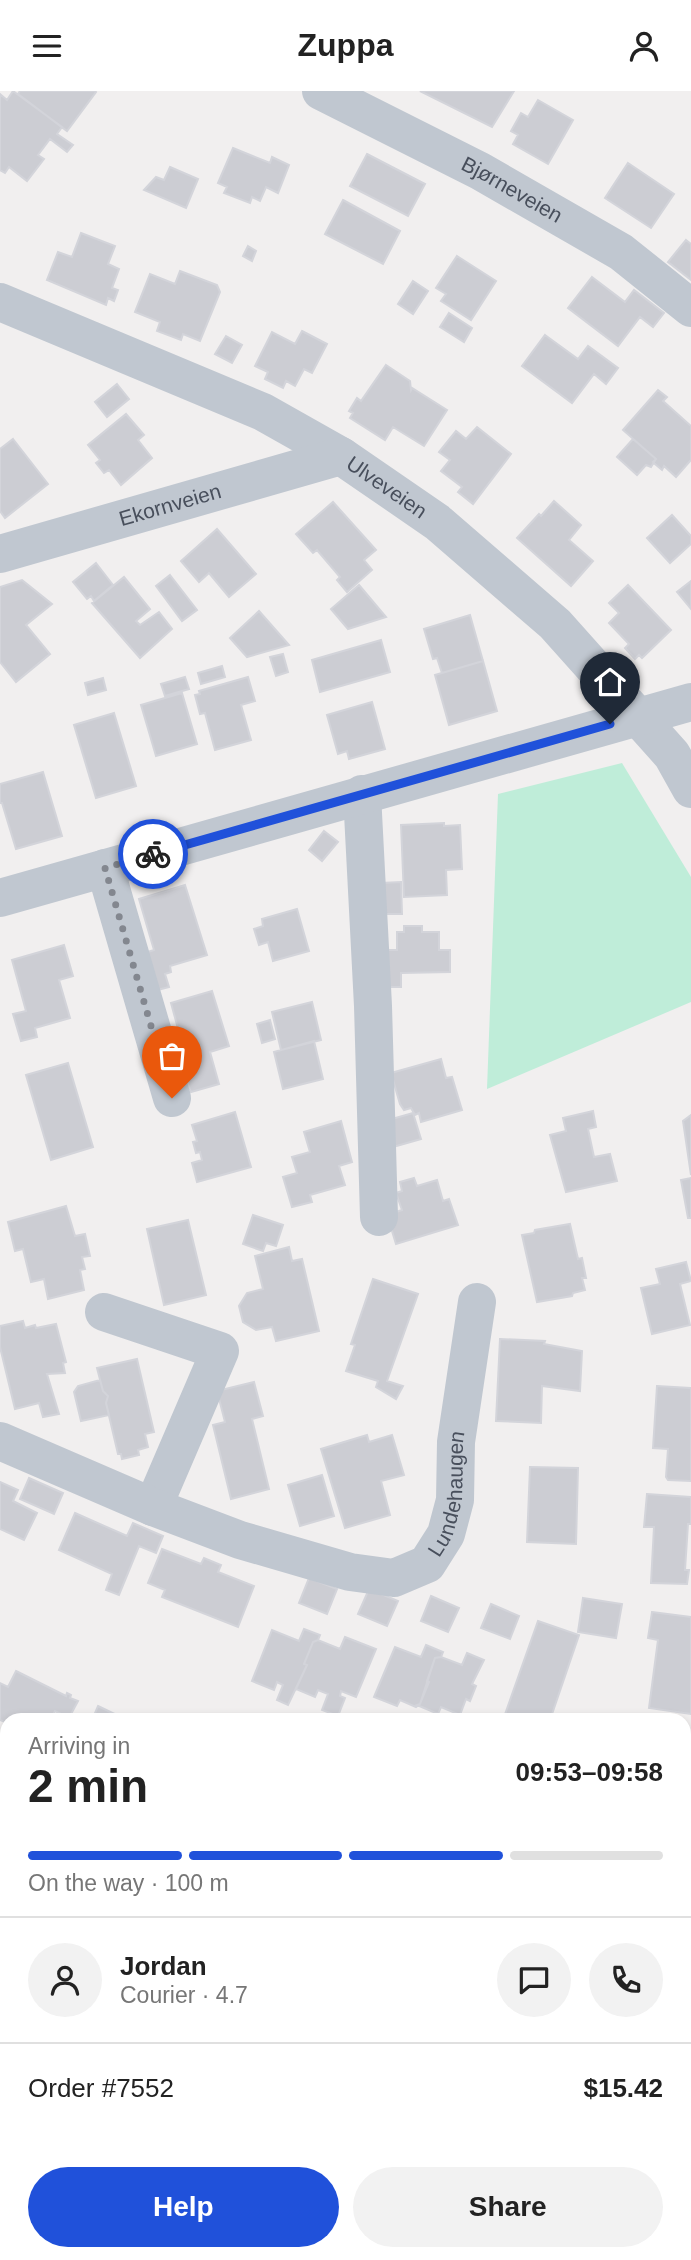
<!DOCTYPE html>
<meta charset="utf-8">
<style>
:root{--surface:#fff;--page:#f2f2f2;--text:#222;--muted:#767676;--line:#e0e0e0;--accent:#2051da}
body{margin:0;font-family:Arial,sans-serif;background:var(--page);color:var(--text);height:100vh;display:flex;flex-direction:column;font-size:26px;white-space:nowrap}
*{box-sizing:border-box;margin:0}
p{font-size:23px;color:var(--muted)}
.icon{flex:none;width:38px;height:38px;fill:none;stroke:currentColor;stroke-width:2;stroke-linecap:round;stroke-linejoin:round}
.map{position:relative;flex:1;overflow:hidden}
.details{position:absolute;left:0px;top:1622px;width:691px;height:548px;display:flex;flex-direction:column;background:var(--surface);border-radius:21px 21px 0 0;box-shadow:0 4px 10px #0003}
.details>*{flex:none}
.pin{position:absolute;display:grid;place-items:center;width:60px;height:60px;color:#fff;margin:-72px -30px;border-radius:50% 50% 50% 0;rotate:-45deg;box-shadow:0 0 7px #0007}
.pin .icon{rotate:45deg}
.courier{position:absolute;display:grid;place-items:center;width:70px;height:70px;margin:-35px;border:5px solid #2051da;border-radius:50%;background:#fff;color:#222;box-shadow:0 2px 9px #0007}
.summary em{font-style:normal;font-weight:600}
.summary div{display:flex;flex-direction:column-reverse}
.summary{display:flex;align-items:center;justify-content:space-between;height:119px;padding:0 28px}
h1{font-size:46px;font-weight:600;line-height:52px}
.bar{display:grid;grid-template-columns:repeat(4,1fr);gap:10px 7px;align-content:center;height:84px;padding:0 28px}
.bar i{height:9px;border-radius:5px;background:var(--line)}
.bar .selected{background:var(--accent)}
.bar p{grid-column:span 4}
.line{display:flex;align-items:center;gap:18px;padding:0 28px;border-top:2px solid var(--line)}
.line div{flex:1}
.round{display:grid;place-items:center;flex:none;width:74px;height:74px;border-radius:37px;background:var(--page)}
.cta{display:flex;gap:14px;margin-top:auto;padding:14px 28px}
.cta a{flex:1;height:80px;border-radius:42px;background:var(--accent);color:#fff;font-size:28px;font-weight:600;line-height:80px;text-align:center}
.cta a+a{background:var(--page);color:var(--text)}
header{display:flex;justify-content:space-between;align-items:center;height:91px;padding:0 28px;background:var(--surface);font-size:32px;font-weight:600}
.map>svg:first-child{display:block}
.green{fill:#bfedd9}
.building{fill:#cccdd3;stroke:#d3d4da;stroke-width:2}
.lines{fill:none;stroke-linecap:round;stroke-linejoin:round}
.minor{stroke:#c0c7d0;stroke-width:38}
.major{stroke:#b0b9cd;stroke-width:38}
.rail{stroke:#b1b3b9;stroke-width:5}
.done{stroke:#83878f;stroke-width:7;stroke-dasharray:0 12.6}
.route{stroke:#2051da;stroke-width:9}
.labels{text-anchor:middle;stroke-width:7;stroke-linejoin:round;paint-order:stroke}
.street-label{font-size:21px;fill:#484f5c;stroke:#fff}
</style>
<header><svg class="icon" aria-label="menu" viewBox="0 0 24 24"><path d="M4 6h16M4 12h16M4 18h16"/></svg>Zuppa<svg class="icon" aria-label="person" viewBox="0 0 24 24"><circle cx="12" cy="8" r="4"/><path d="M4 21q1-7 8-7t8 7"/></svg></header>
<div class="map">
<svg width="691" height="2169" viewBox="0 0 691 2169">
<rect width="100%" height="100%" fill="#f1efef"/>
<path class="green" d="M622 672 691 786V911L487 998 498 703Z"/>
<path class="building" d="M13 0 62 36 57 43 73 54 67 61 50 48 38 64 44 68 27 90 9 76 5 82 0 79V3L7 9Z
M20 0H95L96 1 67 40 18 3Z
M420 0H514L492 36Z
M538 9 573 29 548 73 513 53 518 44 511 40 521 22 528 26Z
M233 57 270 72 272 66 289 74 278 102 266 96 260 110 252 106 250 112 224 102 227 96 218 92Z
M367 63 425 93 408 125 350 95Z
M628 72 674 103 651 137 605 107Z
M170 76 198 88 186 117 144 99 156 86 164 89Z
M343 109 400 140 383 173 325 143Z
M81 142 115 155 108 173 119 178 112 197 118 199 114 210 108 207 106 214 47 189 58 161 72 166Z
M686 149 691 153V189L668 171Z
M248 155 256 160 252 170 243 165Z
M457 165 496 190 471 229 441 210 446 203 436 197Z
M180 180 217 194 220 201 200 250 183 243 181 249 157 240 160 231 135 221 150 183 175 193Z
M592 186 625 211 634 199 664 222 653 236 640 226 618 255 568 217Z
M413 190 428 200 413 223 398 213Z
M449 222 472 237 464 251 440 236Z
M302 240 327 253 312 282 304 278 295 295 286 290 283 297 265 288 268 281 255 275 272 241 295 253Z
M545 244 578 268 588 255 618 277 606 293 594 283 572 312 522 275Z
M226 245 242 254 232 272 215 263Z
M386 274 410 290 411 299 412 297 447 319 424 355 393 336 385 349 350 327 353 322 349 320 357 307 361 310Z
M117 293 129 308 107 326 95 311Z
M658 299 667 306 663 310 691 335V369L676 386 664 375 662 379 655 373 653 371 656 368 623 339Z
M126 323 144 344 138 349 152 367 121 394 109 379 104 382 96 372 100 369 88 354Z
M477 336 511 363 473 413 458 401 462 396 441 380 450 369 439 361 456 340 466 348Z
M13 348 48 393 5 427 0 420V358Z
M633 348 656 368 651 376 646 374 637 384 617 366Z
M554 410 581 434 569 449 593 470 571 495 517 447 539 423 541 425Z
M333 411 376 459 364 469 372 479 347 501 337 489 340 486 317 459 313 462 296 443Z
M672 424 691 445V453L670 472 647 447Z
M217 438 256 483 229 506 209 482 199 491 181 470Z
M96 472 113 494 94 510 91 505 87 508 73 491Z
M170 484 197 519 182 530 156 495Z
M124 486 150 518 136 530 140 534 159 521 172 538 140 567 92 512Z
M22 489 52 513 26 534 50 563 16 591 0 571V496Z
M691 490V518L677 501Z
M359 494 386 526 348 538 331 518Z
M628 494 671 539 642 567 639 564 635 568 625 557 629 553 609 532 619 522 609 512Z
M259 520 289 554 247 566 230 547Z
M470 524 483 570 442 582 437 567 433 568 424 538Z
M381 549 390 581 320 601 312 569Z
M283 563 288 581 276 585 270 566Z
M483 570 497 620 449 634 435 584Z
M222 575 225 586 201 593 198 582Z
M185 586 189 598 165 605 161 593Z
M248 586 255 610 241 614 251 649 215 659 205 622 200 623 195 604 200 603 199 600Z
M103 587 106 599 88 604 85 592Z
M182 602 197 653 156 665 141 614Z
M372 611 385 658 349 668 347 660 338 663 327 624Z
M114 622 136 695 96 707 74 634Z
M43 681 62 745 16 758 2 712H0V693Z
M444 732V735L460 734 462 778 446 779 447 804 404 806 401 734Z
M324 740 338 751 322 770 309 759Z
M401 791 402 823H382L381 792Z
M185 794 207 864 170 875 171 881 165 883 169 896 146 902 135 865 154 859 139 808Z
M297 818 309 860 273 870 268 851 259 854 254 838 263 835 262 828Z
M404 835H422V841H439V859H450V881L401 882V896H384L383 859H397V841H404Z
M64 854 73 885 59 889 70 927 35 937 37 946 21 950 13 923 26 920 12 869Z
M212 900 229 955 210 961 219 993 191 1001 170 948 180 945 171 912Z
M312 911 321 949 281 959 272 921Z
M270 929 275 948 262 952 257 933Z
M314 950 323 988 283 998 274 961Z
M441 968 446 987 452 986 462 1019 421 1031 419 1022 415 1024 411 1017 404 1019 400 1013 391 982Z
M68 972 93 1056 51 1069 26 984Z
M593 1020 596 1036 588 1038 594 1066 610 1063 617 1090 566 1101 550 1044 566 1040 563 1027Z
M235 1021 251 1076 197 1091 192 1072 202 1069 200 1061 196 1062 193 1051 197 1050 192 1034Z
M413 1022 421 1048 393 1056 385 1030Z
M691 1024V1084L683 1030Z
M341 1030 352 1071 339 1075 345 1094 310 1104 312 1111 292 1116 283 1086 297 1082 292 1066 310 1061 304 1041Z
M414 1087 417 1095 437 1089 443 1110 449 1108 458 1134 396 1153 387 1124 402 1119 396 1102 402 1100 400 1091Z
M691 1087V1127H688L681 1089Z
M66 1115 75 1145 85 1143 90 1165 82 1166 85 1178 80 1179 84 1199 48 1208 44 1188 31 1191 23 1158 15 1160 8 1131Z
M253 1124 283 1134 276 1155 266 1152 263 1160 243 1153Z
M188 1129 206 1204 164 1214 147 1138Z
M570 1133 578 1168 582 1167 586 1187H582L585 1199 573 1202 572 1205 537 1211 522 1144 534 1142 535 1139Z
M289 1156 292 1170 302 1168 319 1240 276 1250 272 1236 256 1239 243 1231 239 1215 247 1202 263 1198 255 1165Z
M686 1171 691 1190 680 1193 690 1234 652 1243 641 1197 660 1193 656 1178Z
M373 1188 418 1203 387 1290 403 1295 396 1308 376 1296 378 1290 346 1280 355 1254 351 1253Z
M23 1230 25 1237 35 1234 36 1237 56 1233 66 1271 63 1272 65 1282 47 1283 59 1323 43 1326 39 1312 15 1318 0 1256V1235Z
M500 1248 545 1250 544 1253 582 1260 580 1300 542 1295 541 1332 496 1330Z
M137 1268 154 1341 145 1343 148 1356 138 1359 139 1364 122 1368 121 1363H118L106 1312 108 1305 103 1300 97 1277Z
M100 1289 103 1300 108 1305 106 1312 109 1324 81 1330 74 1301 78 1295Z
M254 1291 263 1325 252 1328 269 1398 231 1408 213 1334 225 1331 217 1300Z
M657 1295 691 1297V1390L668 1389 666 1386 668 1358 653 1357Z
M367 1344 369 1351 392 1344 404 1384 381 1390 390 1424 345 1437 321 1358Z
M530 1376 578 1377 576 1453 527 1451Z
M322 1384 334 1425 300 1435 288 1394Z
M29 1387 63 1402 54 1423 20 1408Z
M0 1391 18 1399 13 1410 37 1422 24 1449 0 1438Z
M647 1403 691 1406V1433H688L685 1479H689L687 1493 651 1492 654 1436H644Z
M75 1422 127 1445 133 1432 163 1445 156 1462 139 1455 119 1504 106 1499 112 1483 59 1459Z
M162 1458 201 1473 204 1467 221 1474 218 1481 254 1495 238 1536 162 1506 165 1499 148 1492Z
M309 1487 337 1498 327 1523 299 1512Z
M369 1498 398 1510 387 1535 358 1523Z
M431 1505 459 1517 448 1541 421 1530Z
M583 1507 622 1513 616 1547 578 1541Z
M491 1513 519 1525 510 1548 481 1537Z
M652 1521 691 1526V1623L649 1617 658 1549 648 1547Z
M538 1530 579 1544 550 1629H503Z
M304 1538 320 1544 318 1549 313 1551 304 1573 307 1574 288 1614 277 1609 283 1594 277 1591 274 1599 252 1590 272 1539 299 1550Z
M345 1546 376 1558 356 1606 341 1600 340 1605 345 1607 338 1625 322 1619 328 1603 318 1599 315 1606 296 1598 307 1574 304 1573 313 1551 318 1549 340 1558Z
M426 1554 443 1561 441 1566 435 1567 420 1613 416 1616 400 1609 397 1615 374 1606 395 1556 421 1566Z
M467 1562 484 1569 472 1593 476 1595 470 1610 466 1608 460 1624 441 1616 438 1623 417 1614 420 1613 429 1591 427 1590 435 1567 441 1566 462 1574Z
M16 1580 66 1605 67 1602 71 1604 70 1607 78 1610 69 1627 55 1620 50 1629H32L27 1627 26 1629H7V1632L0 1629V1592L8 1596Z
M98 1615 127 1629H92Z
M0 1810 7 1812V1856L0 1853Z
M0 1947 7 1950V1999L0 1997Z"/>
<g class="lines">
<g class="minor">
<path id="s1" d="M321 0 480 80 621 161 691 217"/>
<path id="s2" d="M0 211 263 321 341 365 437 431 555 533 672 664 691 698"/>
<path id="s3" d="M0 463 341 365"/>
<path d="M362 703 373 915 379 1126"/>
<path d="M105 777 172 1007"/>
<path d="M0 807 691 611"/>
<path d="M104 1221 220 1260 153 1416"/>
<path id="s4" d="M0 1350 153 1416 240 1449 350 1481 394 1487 427 1473 446 1443 455 1409 456 1351 477 1211"/>
<path d="M0 1918 7 1921"/>
<path d="M684 2106H691"/>
<path d="M599 2167 659 2163"/>
</g>
<path class="major" d="M0 1712 7 1716
M684 1871 691 1870"/>
<path class="rail" d="M0 2095 7 2096
M0 2123 7 2124
M224 2163 258 2169
M397 2163 432 2169"/>
</g>
<g class="lines">
<path class="done" d="M153 763 105 777 172 1007"/>
<path class="route" d="M153 763 610 633"/>
</g>
<g class="labels">
<g class="street-label">
<text dy="7" stroke="none"><textPath href="#s1" startOffset="215">Bjørneveien</textPath></text>
<text dy="7" stroke="none"><textPath href="#s2" startOffset="430">Ulveveien</textPath></text>
<text dy="7" stroke="none"><textPath href="#s3" startOffset="177">Ekornveien</textPath></text>
<text dy="7" stroke="none"><textPath href="#s4" startOffset="530">Lundehaugen</textPath></text>
</g>
</g>
</svg>
<div class="pin" style="left:172px;top:1007px;background:#ea580c"><svg class="icon" aria-label="bag" viewBox="0 0 24 24"><path d="M5 8h14l-1 12H6zM9 8a3 3 0 0 1 6 0"/></svg></div>
<div class="pin" style="left:610px;top:633px;background:#1f2937"><svg class="icon" aria-label="home" viewBox="0 0 24 24"><path d="M3 11l9-7 9 7M6 9v11h12V9"/></svg></div>
<div class="courier" style="left:153px;top:763px"><svg class="icon" aria-label="bike" viewBox="0 0 24 24"><circle cx="6" cy="16" r="4"/><circle cx="18" cy="16" r="4"/><path d="M6 16l4-8h5l3 8M10 8l3 8H6M13 5h3"/></svg></div>
<section class="details">
<div class="summary"><div><h1>2 min</h1><p>Arriving in</p></div><em>09:53–09:58</em></div>
<div class="bar"><i class="selected"></i><i class="selected"></i><i class="selected"></i><i></i><p>On the way · 100 m</p></div>
<div class="line" style="height:126px"><a class="round"><svg class="icon" aria-label="person" viewBox="0 0 24 24"><circle cx="12" cy="8" r="4"/><path d="M4 21q1-7 8-7t8 7"/></svg></a><div><b>Jordan</b><p>Courier · 4.7</p></div><a class="round"><svg class="icon" aria-label="chat" viewBox="0 0 24 24"><path d="M4 5h16v11H9l-5 4z"/></svg></a><a class="round"><svg class="icon" aria-label="phone" viewBox="0 0 24 24"><path d="M5 4h4l2 5-3 2q2 4 5 5l2-3 5 2v4C11 20 4 13 5 4z"/></svg></a></div>
<div class="line" style="height:91px"><div>Order #7552</div><b>$15.42</b></div>
<div class="cta"><a>Help</a><a>Share</a></div>
</section>
</div>
